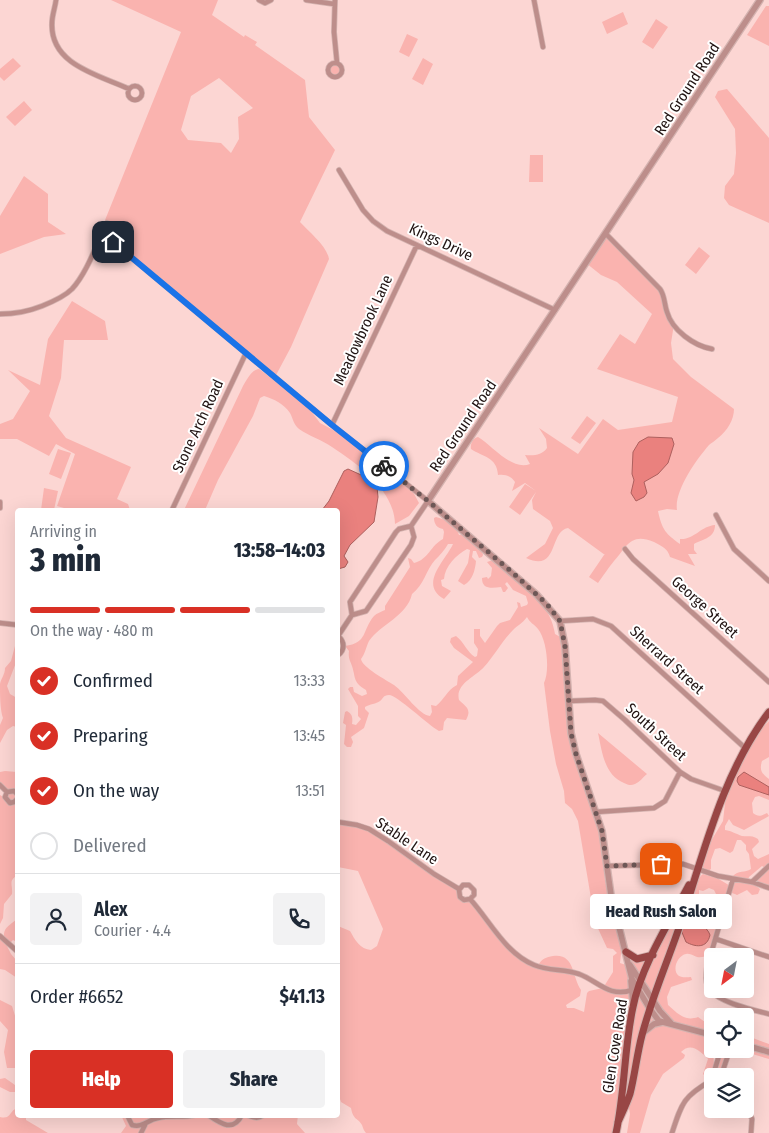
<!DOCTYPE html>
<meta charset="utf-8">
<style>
:root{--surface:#fff;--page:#f2f2f3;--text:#1f2937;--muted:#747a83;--line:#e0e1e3;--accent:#d93025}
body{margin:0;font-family:"Fira Sans Condensed",sans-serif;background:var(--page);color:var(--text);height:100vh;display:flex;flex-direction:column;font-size:19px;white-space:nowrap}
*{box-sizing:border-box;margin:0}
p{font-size:16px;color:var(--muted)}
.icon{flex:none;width:28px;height:28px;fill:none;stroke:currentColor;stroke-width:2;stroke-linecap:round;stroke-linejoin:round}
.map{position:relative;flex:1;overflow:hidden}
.details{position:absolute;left:15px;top:508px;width:325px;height:610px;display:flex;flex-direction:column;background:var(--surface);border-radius:5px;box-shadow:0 5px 20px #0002}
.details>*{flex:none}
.needle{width:32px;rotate:212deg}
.controls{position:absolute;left:704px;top:948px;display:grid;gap:10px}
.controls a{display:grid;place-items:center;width:50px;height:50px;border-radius:5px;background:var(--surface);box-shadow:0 5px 20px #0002;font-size:25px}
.pin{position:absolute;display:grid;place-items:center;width:42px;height:42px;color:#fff;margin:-21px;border-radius:10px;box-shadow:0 2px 8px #0006}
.courier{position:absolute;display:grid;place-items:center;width:50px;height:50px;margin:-25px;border:4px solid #1a73e8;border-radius:50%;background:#fff;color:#222;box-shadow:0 1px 6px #0007}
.bubble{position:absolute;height:35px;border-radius:5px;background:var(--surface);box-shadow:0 5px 20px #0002;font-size:16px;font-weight:800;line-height:35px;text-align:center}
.head em{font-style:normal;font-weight:800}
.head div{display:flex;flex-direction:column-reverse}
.head{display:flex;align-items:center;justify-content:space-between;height:85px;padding:0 15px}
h1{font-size:32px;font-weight:800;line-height:38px}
.bar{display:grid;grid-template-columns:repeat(4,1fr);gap:8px 5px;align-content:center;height:60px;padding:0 15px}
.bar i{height:6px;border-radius:4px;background:var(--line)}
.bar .active{background:var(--accent)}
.bar p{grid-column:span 4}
.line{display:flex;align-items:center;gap:12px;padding:0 15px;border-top:1px solid var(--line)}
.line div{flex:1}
.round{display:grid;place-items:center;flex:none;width:52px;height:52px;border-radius:5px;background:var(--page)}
ol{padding:0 15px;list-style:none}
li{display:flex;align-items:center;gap:15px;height:55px}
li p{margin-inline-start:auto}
li .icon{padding:5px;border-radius:50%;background:var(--accent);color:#fff;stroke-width:4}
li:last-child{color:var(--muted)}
li i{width:28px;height:28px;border:2px solid var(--line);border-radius:50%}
.primary-button{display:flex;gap:10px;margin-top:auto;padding:10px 15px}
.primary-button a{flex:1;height:58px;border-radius:5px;background:var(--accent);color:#fff;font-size:20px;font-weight:800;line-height:58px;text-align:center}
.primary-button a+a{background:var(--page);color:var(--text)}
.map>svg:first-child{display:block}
.green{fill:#fab3af;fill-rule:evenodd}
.water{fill:#ea817e;stroke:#ad605e}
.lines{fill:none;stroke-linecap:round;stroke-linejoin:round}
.minor-casing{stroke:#d4b3b0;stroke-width:6}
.tertiary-casing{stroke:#d4b3b0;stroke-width:8}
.primary-casing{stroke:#d4b3b0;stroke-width:9}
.minor{stroke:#bd8e8b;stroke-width:4.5}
.tertiary{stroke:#bd8e8b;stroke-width:5.5}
.primary{stroke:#984645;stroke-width:7}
.done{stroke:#6d5756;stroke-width:5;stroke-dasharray:0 9}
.route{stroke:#1a73e8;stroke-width:6}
.labels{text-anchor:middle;stroke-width:4;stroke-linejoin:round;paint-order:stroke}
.street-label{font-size:15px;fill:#201312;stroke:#fff}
</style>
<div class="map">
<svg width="769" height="1133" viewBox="0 0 769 1133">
<rect width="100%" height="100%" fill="#fcd6d3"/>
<path class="green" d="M111 0H218L212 15 244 37 245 35 257 42 255 45 305 80 309 117 335 150 300 222C309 232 327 246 329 259L291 347 275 377 107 239 99 235 181 32ZM219 78 253 108 238 117 239 139 231 153 221 143 188 140 181 130 191 96Z
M766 6H769V46L747 35Z
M623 12 628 24 607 34 602 22Z
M656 19 668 27 653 49 642 42Z
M407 34 418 39 409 57 399 52Z
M13 58 21 66 4 81 0 77V69Z
M423 58 433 64 423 85 412 79Z
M329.5 71a5.5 5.5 0 1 1 11 0a5.5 5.5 0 1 1-11 0Z
M727 89 769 138V223L729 205 724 198 725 186 734 174 736 153 735 129 715 97 718 91Z
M24 101 32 110 15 126 6 117Z
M530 155H543V182H529Z
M24 176 48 194V222L66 234 44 237 0 254V216Z
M606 234 657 286 674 324 671 343 673 359 691 377 734 409C734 420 727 431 718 438 715 441 711 443 709 445 696 460 674 491 677 510L667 509 658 511C662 530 666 534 680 544V539C694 540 701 526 715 525 715 538 703 539 694 544V550L697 554H688L695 566 670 557C668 549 662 546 654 542 630 532 627 547 614 561 609 567 603 576 598 583L589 577 604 555H605L568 528C549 531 559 573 526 558L545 544 553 528 550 521 533 509 532 500 536 492 520 515 509 507 525 484 536 491 525 483 512 491 515 482C511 476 505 474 498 475 497 457 483 457 471 449 470 444 473 438 478 437 492 445 511 471 530 464L525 455C534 456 542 455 547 448L546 439 539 428 578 454 603 419 618 430 672 422 678 397 597 369 620 334 635 344 652 314 617 282 601 275 586 263Z
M699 247 710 256 696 274 685 265Z
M72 301 105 321 108 340H64L61 378 49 416 66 438 131 467 117 499 128 504 130 510H71L57 506 75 454 56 444 49 456 17 439H0V424L13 419 30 391 8 370 40 385 48 339Z
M259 369 262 371 308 407 320 423 339 433 413 492 419 503 409 516 395 524C394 490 359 465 332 447 322 440 309 436 299 429 293 424 293 418 290 413 284 404 274 399 264 396L260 398 253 416 218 480 205 510H184L243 386C247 380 251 370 259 369Z
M587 416 596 423 580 444 571 438Z
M58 449 71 453 61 479 49 474Z
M44 488 58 491 54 510H41Z
M436 517C445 519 457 525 459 535L463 534 482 551 483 555 482 557 479 558 476 551H473L472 557 476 561C475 570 473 580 464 585L458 581 468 563 470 550 467 549C456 555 445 566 444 579L441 580 442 586 451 591 444 599C418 584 446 560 453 544H448C444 551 440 555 435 560 426 570 424 585 412 594 407 616 381 624 369 641 366 647 365 654 361 659 362 667 386 680 394 685 405 693 419 715 430 716L432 712 431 705 436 706C445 699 446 691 457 685L458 676 473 662 454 648 450 642 451 638 456 636C464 642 467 652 475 657L477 656 478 649 474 643V629H480V636L485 643 497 626 500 623 510 620 518 607 517 602 520 603 521 607 527 605 528 603 526 596 513 590 507 582 505 584 508 588 505 592H503L501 587C492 588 482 590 482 578L487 577 488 579 491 576 492 568 487 562 493 560 539 599 538 602C548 609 553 622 555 634L562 638 570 742 601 839 605 881 619 937 622 944 620 963 626 965C630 978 629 992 633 1005L626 952 633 957 653 955 697 869 691 901C698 893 694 881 703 874L717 878 732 887 735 882 733 876C738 870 745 873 751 869L749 854 746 850V845L741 840H737L733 851 730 853 720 848 715 849 711 860V869L708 871 702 867V863L711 841 723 821 727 786 740 763 745 758 748 747 756 739 762 728 769 721V757L762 761C759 770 762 774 769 779V800L759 796 755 797 752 803 753 813C758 817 761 816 767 813L769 816 744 830 733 825 729 819 725 826V830C732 831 736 834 742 836 748 837 752 835 758 839L759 842 752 849 754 856 758 859 769 854V888L752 882 765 868 762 866 749 877 748 880 760 889 758 894 752 895 747 890 737 895C732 892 727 893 723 897L729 902 723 904 721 912C712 913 707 906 698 906L696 913 699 919 705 922 708 920 719 929 709 955C706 956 701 958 697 957 693 956 691 953 686 954 678 955 671 970 679 976 683 978 687 977 691 977L692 980 671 987 667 997 668 1005C677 1013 685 1022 698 1017L712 1027 714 1066 709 1076H705L703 1074 708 1059C700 1051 691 1042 681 1052L685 1055 684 1058 663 1074 651 1095 640 1133H627L630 1114 628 1103 616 1133H366C364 1131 363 1128 362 1125 358 1118 353 1120 351 1108L341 1102 338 1093 340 1084H338V926L350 931C355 940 360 949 371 950L377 946 383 929 358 871 338 867V822L361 826 459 889 461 898 470 899C490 924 508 948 535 965L539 964C542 959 546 957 553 956 575 953 572 977 581 990L580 996 566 1005 567 1008H574L584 1012 587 993 589 991 603 988 613 972V956L617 953 613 949 607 948 595 922 578 821 572 809 565 803 564 791 556 764 550 731 544 683C550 671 547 640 538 629 534 624 530 623 527 617 522 624 518 625 513 630 502 641 494 656 484 667 475 677 455 684 459 700 466 707 472 709 466 720L447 718 444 722 443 730 439 731C428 725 397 695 389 695 383 695 383 699 380 701 376 704 370 704 365 707V709L369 713 364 728 351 737 353 742 351 747H347L344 744 346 725 343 723 345 712 347 711C352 714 353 717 352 724L356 725 361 719 358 716V706L348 689 350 687H353L354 692 362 696 367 694 366 690C353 682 356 679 352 666 350 660 348 658 349 651L345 646C368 643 362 630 374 616 377 613 381 612 385 610V606L410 567 408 558 411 559 414 563C428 560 431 545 443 539L444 532 443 529C437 528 434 524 434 518ZM709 888 714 890 716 894 712 901 703 903 699 899V890L703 891Z
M15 646 17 660 7 686 10 694 17 698V727L13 726 7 730 0 743V725L3 718C0 710 0 694 0 684 1 678 5 675 5 668L11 661Z
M598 733 647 774C643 777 640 782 635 784 631 786 628 785 624 783 604 775 602 751 598 733Z
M5 771 17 772V876C8 880 13 886 12 894L4 904 3 918 0 924V795L5 798V793L0 788V772Z
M17 919V942L13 940 7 946 11 954 17 961V978L5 970 0 969V940L4 936C3 928 11 924 17 919Z
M0 1000 12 1006 17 1022V1068H7L4 1052 8 1030 0 1021Z
M745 1035 769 1044V1059L736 1049H745Z
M721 1049H730L722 1073 718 1076 714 1072Z
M5 1078 15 1085 17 1089 15 1092H10L0 1087V1079Z
M17 1108 18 1115H26V1120L48 1133H0V1117C11 1120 9 1111 17 1108Z
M121 1115H298L297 1124 305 1133H121L126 1126Z"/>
<path class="water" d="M648 437 672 438 674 444 668 463 658 474 644 482 647 493 644 497 636 501 631 493 634 480 632 474 633 452 639 442Z
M348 469 370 479 377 487 378 497 374 522 350 545 344 556 348 562 345 567 338 569V510H322L329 501 344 471Z
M744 772 769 787V795L739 785 737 781 738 777Z
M687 922C696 921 707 926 710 935 707 949 695 947 686 942L681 930 683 924Z"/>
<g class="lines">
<g class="minor-casing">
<path id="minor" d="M56 0C55 8 52 15 52 23 50 65 99 75 129 89
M259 0 265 3 271 0
M306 0 334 4
M335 0 334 32 337 63
M534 0 543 47
M328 70a7 7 0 1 1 14 0a7 7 0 1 1-14 0Z
M128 93a7 7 0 1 1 14 0a7 7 0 1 1-14 0Z
M339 170 363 210 373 221 387 231 555 310
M606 234 660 289C665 296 664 304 667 312 672 330 694 346 712 349
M101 236 113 242 126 253 332 425 428 501 411 526 399 529 396 532 352 599 350 602 352 615
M0 314C16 314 27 312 42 306 52 302 64 297 72 289 87 273 97 243 107 223
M332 425 417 245
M0 502V508
M172 510 246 353
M716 515 734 549 769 581
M625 549 633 559 769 682
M560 621 593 619 611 626 745 748
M0 623 18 625
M338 636 352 615 366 611 411 545 414 537 411 526
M338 636C345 642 345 650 338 655
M569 701 595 700 603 701 625 720 680 772 691 779 725 791
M0 785 7 792
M18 795 14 791 7 792 5 797 10 803 14 802 18 798
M596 812 654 808 665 801 680 772
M338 822 357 825 369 829 388 841 434 874 459 889
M607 866 683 864 718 876 752 882 769 888
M733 879 707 967C706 975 705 984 710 990 720 1003 754 1010 769 1014
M752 882 769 866
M470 899 474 895V890L469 885H463L459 890 460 897 464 900 470 899C490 921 505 953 534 965 548 971 564 969 579 974 598 981 609 998 632 990
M0 936 18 952
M716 939 769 957
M716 1076 714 1072 721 1049
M718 1076 722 1073 730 1049
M745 1102 752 1119 751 1133
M127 1115 132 1125C143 1128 147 1120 158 1118 170 1115 182 1118 195 1115
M208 1115C220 1123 233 1133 242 1115
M247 1115C254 1118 258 1119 264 1115
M141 1133 145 1125
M672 1133C682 1102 684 1096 712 1080"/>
</g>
<g class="tertiary-casing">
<path id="tertiary" d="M630 965 660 1011 671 1023
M631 981 633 1004
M644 1032 654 1024 663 1022
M712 1035 659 1021 650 1009 632 979 611 895 602 831 576 754 571 733 565 646 560 621 536 594 428 501 760 0
M745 1045 769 1052"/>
</g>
<g class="primary-casing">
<path id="primary" d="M626 952 637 959 653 955
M618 1122C622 1113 627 1103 630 1094 635 1074 637 1054 642 1035 653 993 671 954 684 913 706 844 725 770 769 712
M616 1133C625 1092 624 1048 633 1007 641 966 670 921 689 885"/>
</g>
<use href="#minor" class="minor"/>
<use href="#tertiary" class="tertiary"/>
<use href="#primary" class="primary"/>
</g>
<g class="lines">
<path class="done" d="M384 466 428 501 512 572 547 604 560 621 565 646 571 733 576 754 602 831 607 866 661 864"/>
<path class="route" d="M113 242 332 425 384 466"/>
</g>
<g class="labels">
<g class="street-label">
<text transform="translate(687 89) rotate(-57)" y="5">Red Ground Road</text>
<text transform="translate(441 242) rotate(25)" y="5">Kings Drive</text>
<text transform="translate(363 330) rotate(-65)" y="5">Meadowbrook Lane</text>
<text transform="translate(198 426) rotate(-65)" y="5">Stone Arch Road</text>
<text transform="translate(463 426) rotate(-56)" y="5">Red Ground Road</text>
<text transform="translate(705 607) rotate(42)" y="5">George Street</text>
<text transform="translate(667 660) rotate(42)" y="5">Sherrard Street</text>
<text transform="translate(656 732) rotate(43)" y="5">South Street</text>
<text transform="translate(407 841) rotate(34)" y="5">Stable Lane</text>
<text transform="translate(615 1046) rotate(-81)" y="5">Glen Cove Road</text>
</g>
</g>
</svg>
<div class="controls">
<a><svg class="needle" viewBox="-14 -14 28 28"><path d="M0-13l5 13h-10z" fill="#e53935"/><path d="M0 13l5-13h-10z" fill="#747a83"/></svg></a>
<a><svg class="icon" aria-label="locate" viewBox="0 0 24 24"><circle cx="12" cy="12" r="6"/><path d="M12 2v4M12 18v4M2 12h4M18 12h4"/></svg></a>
<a><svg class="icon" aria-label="layers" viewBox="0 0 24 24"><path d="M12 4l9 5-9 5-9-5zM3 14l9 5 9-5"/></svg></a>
</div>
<div class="pin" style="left:661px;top:864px;background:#ea580c"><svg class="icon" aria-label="bag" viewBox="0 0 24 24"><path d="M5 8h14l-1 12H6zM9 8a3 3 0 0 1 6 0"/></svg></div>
<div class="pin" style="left:113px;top:242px;background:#1f2937"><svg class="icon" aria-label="home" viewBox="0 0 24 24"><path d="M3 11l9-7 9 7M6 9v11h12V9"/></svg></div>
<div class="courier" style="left:384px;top:466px"><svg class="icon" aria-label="bike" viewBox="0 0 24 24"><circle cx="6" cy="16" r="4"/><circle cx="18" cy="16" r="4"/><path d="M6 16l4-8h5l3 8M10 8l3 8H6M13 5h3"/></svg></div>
<div class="bubble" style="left:590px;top:894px;width:142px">Head Rush Salon</div>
<section class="details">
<div class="head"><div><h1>3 min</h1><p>Arriving in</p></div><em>13:58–14:03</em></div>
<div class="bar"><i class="active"></i><i class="active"></i><i class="active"></i><i></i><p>On the way · 480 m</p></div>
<ol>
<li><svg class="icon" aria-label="check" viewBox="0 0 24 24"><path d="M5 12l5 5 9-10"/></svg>Confirmed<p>13:33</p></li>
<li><svg class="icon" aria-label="check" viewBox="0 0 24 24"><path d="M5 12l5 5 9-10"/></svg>Preparing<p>13:45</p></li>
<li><svg class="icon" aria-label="check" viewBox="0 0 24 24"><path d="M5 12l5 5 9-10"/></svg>On the way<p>13:51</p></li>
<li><i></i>Delivered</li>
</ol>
<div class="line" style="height:90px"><a class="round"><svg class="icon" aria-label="person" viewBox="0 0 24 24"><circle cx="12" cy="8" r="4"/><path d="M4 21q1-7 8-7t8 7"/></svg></a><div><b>Alex</b><p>Courier · 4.4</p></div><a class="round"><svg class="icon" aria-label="phone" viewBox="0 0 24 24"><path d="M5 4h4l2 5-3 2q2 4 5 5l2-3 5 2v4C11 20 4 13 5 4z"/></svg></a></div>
<div class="line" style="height:65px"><div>Order #6652</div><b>$41.13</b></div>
<div class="primary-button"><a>Help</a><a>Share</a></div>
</section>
</div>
